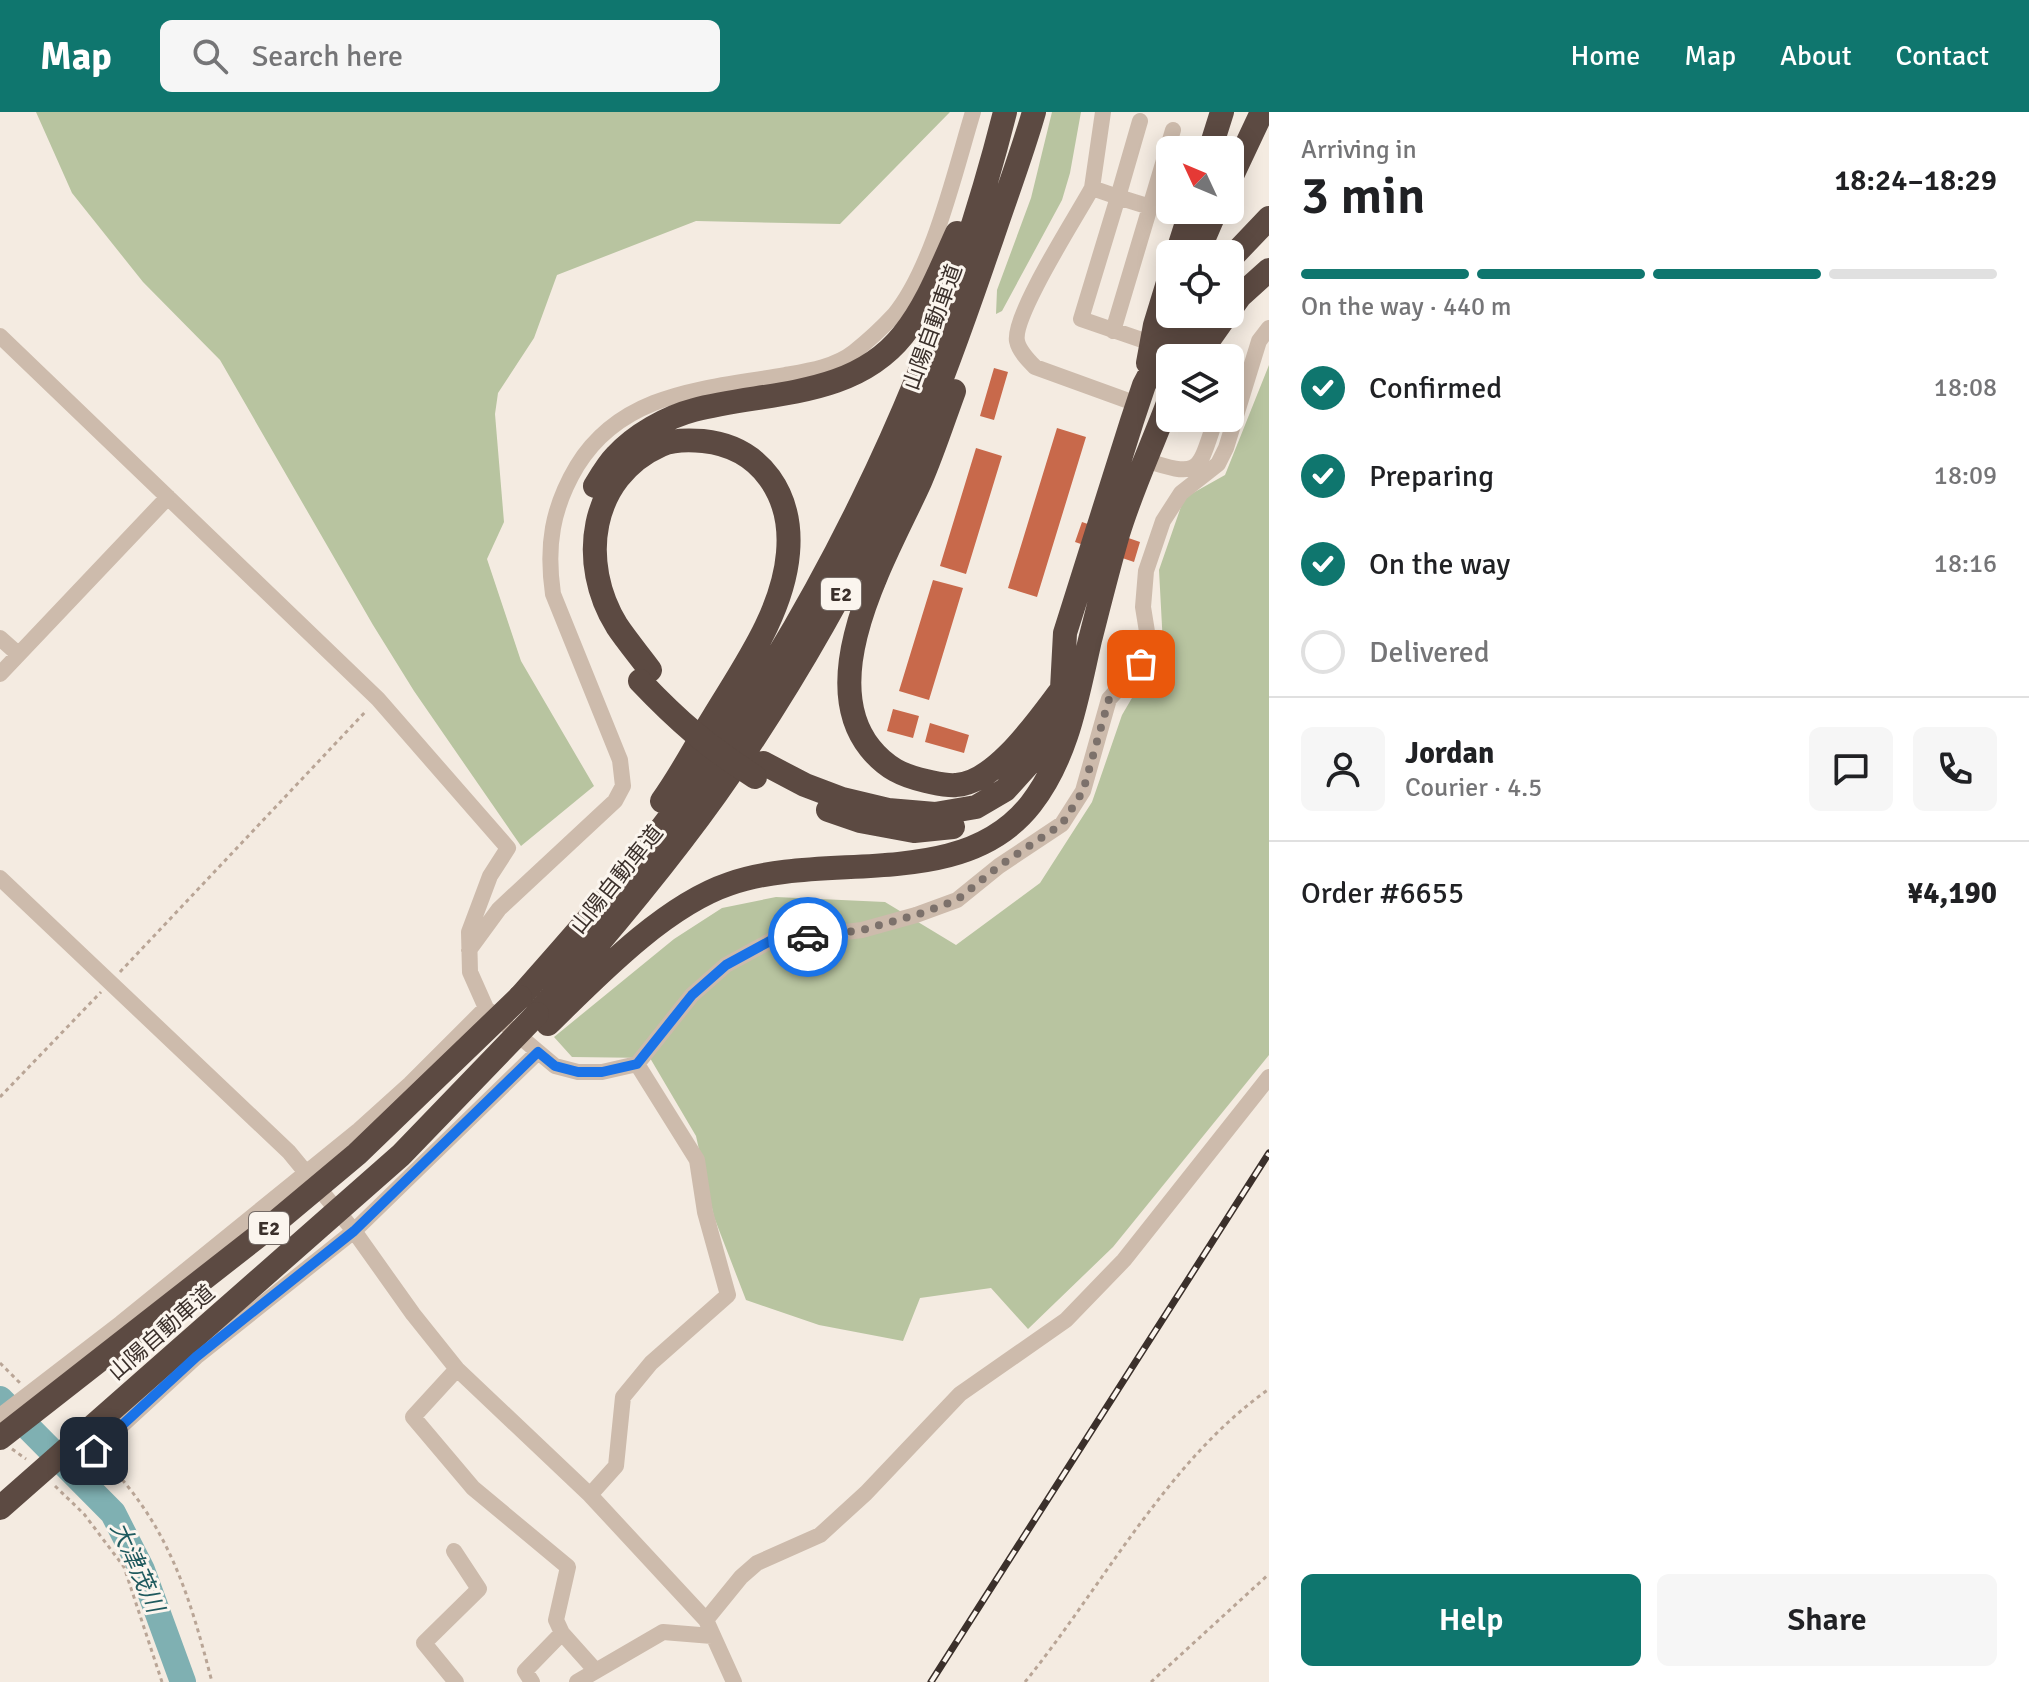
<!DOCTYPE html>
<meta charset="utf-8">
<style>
:root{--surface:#fff;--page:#f6f6f6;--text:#202124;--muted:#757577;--line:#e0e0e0;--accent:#0f766e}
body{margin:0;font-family:Signika,"Noto Sans JP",sans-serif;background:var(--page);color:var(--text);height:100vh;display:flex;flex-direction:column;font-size:30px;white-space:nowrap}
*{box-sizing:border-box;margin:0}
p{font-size:26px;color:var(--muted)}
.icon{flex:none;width:44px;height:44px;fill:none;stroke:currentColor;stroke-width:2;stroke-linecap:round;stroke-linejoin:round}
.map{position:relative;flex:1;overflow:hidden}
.details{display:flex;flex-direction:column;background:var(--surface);width:760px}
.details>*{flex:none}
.needle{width:52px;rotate:314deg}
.controls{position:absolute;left:1156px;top:24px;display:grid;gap:16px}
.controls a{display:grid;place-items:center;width:88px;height:88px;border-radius:12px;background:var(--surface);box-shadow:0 4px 20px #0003;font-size:40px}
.pin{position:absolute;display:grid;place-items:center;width:68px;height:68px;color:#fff;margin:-34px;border-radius:16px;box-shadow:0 4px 12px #0006}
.courier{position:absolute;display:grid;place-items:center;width:80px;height:80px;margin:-40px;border:6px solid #1a73e8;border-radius:50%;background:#fff;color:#222;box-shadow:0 2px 10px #0007}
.summary em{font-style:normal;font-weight:600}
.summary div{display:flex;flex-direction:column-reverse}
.summary{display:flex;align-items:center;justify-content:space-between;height:136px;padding:0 32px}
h1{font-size:52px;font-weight:600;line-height:60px}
.bar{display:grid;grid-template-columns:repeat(4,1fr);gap:12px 8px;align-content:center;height:96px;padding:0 32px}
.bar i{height:10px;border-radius:6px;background:var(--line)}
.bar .active{background:var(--accent)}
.bar p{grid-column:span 4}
.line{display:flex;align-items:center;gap:20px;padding:0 32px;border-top:2px solid var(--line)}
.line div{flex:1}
.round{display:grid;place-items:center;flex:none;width:84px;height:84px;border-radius:12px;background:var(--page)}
ol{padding:0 32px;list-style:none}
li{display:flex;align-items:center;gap:24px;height:88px}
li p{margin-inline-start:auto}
li .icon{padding:8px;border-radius:50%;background:var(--accent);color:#fff;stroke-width:4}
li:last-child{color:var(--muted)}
li i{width:44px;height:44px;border:4px solid var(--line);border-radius:50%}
.primary-button{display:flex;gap:16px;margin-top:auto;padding:16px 32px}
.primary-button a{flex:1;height:92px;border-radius:12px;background:var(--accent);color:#fff;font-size:32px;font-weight:600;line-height:92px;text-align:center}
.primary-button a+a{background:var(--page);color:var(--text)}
header{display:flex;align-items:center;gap:48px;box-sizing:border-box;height:112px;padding:0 40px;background:var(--accent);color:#fff}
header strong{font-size:38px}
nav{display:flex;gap:44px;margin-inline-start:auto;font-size:28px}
.search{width:560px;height:72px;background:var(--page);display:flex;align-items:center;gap:20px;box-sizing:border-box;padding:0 28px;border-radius:12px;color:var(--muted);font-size:30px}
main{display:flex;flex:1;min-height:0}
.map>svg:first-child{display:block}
.green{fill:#b8c4a0}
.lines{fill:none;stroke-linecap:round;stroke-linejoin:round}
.river{stroke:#7fb0b2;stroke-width:26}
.building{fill:#c8694b}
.path{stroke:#b9a596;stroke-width:3;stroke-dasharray:4 4;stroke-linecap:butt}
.minor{stroke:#cdbbac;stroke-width:16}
.highway{stroke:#5c4a42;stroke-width:24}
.rail-casing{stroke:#3b302b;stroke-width:7}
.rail{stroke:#fbf5ee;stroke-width:4;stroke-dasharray:12;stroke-linecap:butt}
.highway-bridge{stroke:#5c4a42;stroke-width:24}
.done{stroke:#7c716b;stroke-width:8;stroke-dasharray:0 14.4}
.route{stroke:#1a73e8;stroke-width:10}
.labels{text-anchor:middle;stroke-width:6;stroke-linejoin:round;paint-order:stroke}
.shield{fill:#fbf5ee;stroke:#756b66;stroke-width:2}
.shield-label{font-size:20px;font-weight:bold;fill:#3b302b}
.street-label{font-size:22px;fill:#3b302b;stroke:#fbf5ee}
.water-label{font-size:24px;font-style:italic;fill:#1f5a5e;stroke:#fbf5ee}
</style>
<header>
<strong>Map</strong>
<div class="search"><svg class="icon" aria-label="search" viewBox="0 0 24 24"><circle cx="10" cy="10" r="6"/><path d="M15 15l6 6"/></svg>Search here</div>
<nav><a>Home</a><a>Map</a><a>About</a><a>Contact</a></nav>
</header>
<main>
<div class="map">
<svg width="1269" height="1570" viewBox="0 0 1269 1570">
<rect width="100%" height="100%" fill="#f4ebe1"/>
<path class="green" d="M36 0H950L840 112 696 109 557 163 534 226 498 281 495 302 504 410 487 447 521 549 594 674 521 734 414 579 373 513 220 248 143 170 72 81Z
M1052 0H1081L1070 61 1062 88 1002 199 996 202 997 178 1031 86Z
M1269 253V943L1113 1135 1028 1217 991 1176 920 1186 903 1229 819 1213 746 1188 714 1105 696 1024 650 946 572 945 554 925 674 827 722 796 776 785 885 790 956 833 1040 771 1092 690 1122 603 1163 533 1159 458 1184 386 1225 363Z"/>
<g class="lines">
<path class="river" d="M0 1287 113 1401 142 1458 183 1570"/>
</g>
<path class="building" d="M994 256 1008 260 994 308 980 304Z
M1057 316 1086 325 1037 485 1008 476Z
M976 336 1002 344 966 462 940 454Z
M1082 410 1140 430 1134 450 1075 430Z
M933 468 963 476 929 588 899 579Z
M893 597 919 604 913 626 887 619Z
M930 611 969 623 964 641 925 630Z"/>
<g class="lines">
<path class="path" d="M120 860 367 598
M0 985 101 880
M0 1251 21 1272
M12 1337 26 1347
M106 1350C169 1414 190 1485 212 1570
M55 1374 84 1402 124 1455 162 1570
M1025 1570C1102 1475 1168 1348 1269 1277
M1151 1570 1269 1462"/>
<path class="minor" d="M1140 9 1118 85 1150 95
M1092 76 1103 0
M1113 219 1173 18
M0 224 378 587 508 736 490 764 469 820 470 860 486 896 555 954 578 960H602L637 952 692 883 726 853 770 829 862 818 916 803 957 788 999 754 1062 712 1083 679 1109 587 1141 552 1149 532 1143 495 1146 459 1163 409 1181 381 1218 352 1226 336 1259 229 1269 216
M1137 292 1035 255C1028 248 1019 239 1017 229 1012 204 1078 102 1092 76L1118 85 1081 207 1142 228
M1145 348C1202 367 1198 359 1216 306
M0 526 18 542
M0 562 168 385
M0 766 289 1040 354 1119 413 1202 457 1257 590 1383 706 1508 734 1570
M469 838 499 797 615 689 623 674 620 648 553 482C546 434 552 396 577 354 623 279 707 277 785 263 808 259 835 255 854 240 868 229 882 216 894 203 933 156 955 59 973 0
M457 1257 413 1305 473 1376 568 1455 556 1508 562 1521 596 1559
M0 1304 121 1211 359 1018 410 972 486 896
M94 1339 196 1245 354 1119 538 940
M590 1383 616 1354 623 1285 651 1251 728 1183 705 1100 697 1048 637 952
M454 1439 479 1477 424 1531 456 1570
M706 1508 741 1465 757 1451 820 1423 866 1381 960 1282 1066 1208 1124 1148 1269 965
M532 1570 525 1559 562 1521
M577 1570 663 1520 712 1524"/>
<path class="highway" d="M1210 38 1222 0
M1230 68 1262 0
M1177 142 1191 98
M1197 142 1216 98
M1230 147 1269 106
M1230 198 1240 184 1269 158
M1182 246 1198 202
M1196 246 1227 202
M1148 251 1155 213 1170 164
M954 279C943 309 933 340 920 370 888 441 813 564 870 636 886 656 903 664 926 669 936 671 947 674 956 673 996 671 1039 607 1062 577
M595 374C601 364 608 352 616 344 635 323 667 305 694 298 765 279 852 287 903 223 927 193 941 156 957 121
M650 558C639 543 627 529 617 514 578 451 589 365 661 333 672 328 691 328 703 329 762 335 793 384 788 441 783 501 743 556 713 606 696 633 681 663 662 689
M763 651 805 673 842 687 888 698 935 702 976 695 1005 678 1034 646 1062 577 1065 521 1132 309 1144 273 1173 218 1178 202
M828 698 860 709 914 719 953 715
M520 885C562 837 606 789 645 738 813 522 938 265 1005 0
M537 902C600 831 661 759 716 682 798 566 866 443 923 313 949 252 970 189 992 126 1006 84 1022 42 1034 0
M548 912C597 864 664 794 729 772 824 738 962 781 1031 692 1068 644 1077 585 1090 528 1099 493 1108 457 1118 422 1132 376 1153 332 1170 286"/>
<g class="rail-casing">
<path id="rail" d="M931 1570 1269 1041"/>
</g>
<use href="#rail" class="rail"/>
<path class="highway-bridge" d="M640 569C679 610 707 634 755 665
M0 1326 271 1114 357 1042 520 885
M0 1396 401 1043 537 902"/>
</g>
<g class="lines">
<path class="done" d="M808 825 862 818 916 803 957 788 999 754 1062 712 1083 679 1109 587 1141 552"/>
<path class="route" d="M94 1339 196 1245 354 1119 538 940 555 954 578 960H602L637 952 692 883 726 853 770 829 808 825"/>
</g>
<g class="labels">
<g class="shield">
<rect x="821" y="466" width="40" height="32" rx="6"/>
<rect x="249" y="1100" width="40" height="32" rx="6"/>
</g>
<g class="shield-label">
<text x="841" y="489">E2</text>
<text x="269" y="1123">E2</text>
</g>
<g class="street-label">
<text transform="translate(932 215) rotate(-70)" y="8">山陽自動車道</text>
<text transform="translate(616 767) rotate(-51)" y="8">山陽自動車道</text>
<text transform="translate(161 1220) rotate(-41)" y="8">山陽自動車道</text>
</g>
<g class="water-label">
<text transform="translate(137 1455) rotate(66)" y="8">大津茂川</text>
</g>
</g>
</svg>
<div class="controls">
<a><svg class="needle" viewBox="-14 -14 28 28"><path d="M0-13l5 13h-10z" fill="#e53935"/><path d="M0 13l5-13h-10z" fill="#757577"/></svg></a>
<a><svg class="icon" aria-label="locate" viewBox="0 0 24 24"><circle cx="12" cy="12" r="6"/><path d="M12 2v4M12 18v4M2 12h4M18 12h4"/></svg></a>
<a><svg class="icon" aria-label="layers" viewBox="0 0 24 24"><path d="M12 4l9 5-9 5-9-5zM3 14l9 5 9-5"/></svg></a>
</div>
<div class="pin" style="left:1141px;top:552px;background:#ea580c"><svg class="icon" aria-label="bag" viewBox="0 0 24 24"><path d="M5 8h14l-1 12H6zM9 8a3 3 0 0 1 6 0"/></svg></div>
<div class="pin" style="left:94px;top:1339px;background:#1f2937"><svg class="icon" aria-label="home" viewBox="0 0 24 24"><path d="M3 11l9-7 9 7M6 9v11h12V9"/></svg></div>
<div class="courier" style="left:808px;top:825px"><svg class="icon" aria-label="car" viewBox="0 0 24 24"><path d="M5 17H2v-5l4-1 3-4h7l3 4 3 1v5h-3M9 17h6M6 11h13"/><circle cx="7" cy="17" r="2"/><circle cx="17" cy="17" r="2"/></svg></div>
</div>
<section class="details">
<div class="summary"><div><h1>3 min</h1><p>Arriving in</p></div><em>18:24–18:29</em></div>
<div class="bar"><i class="active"></i><i class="active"></i><i class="active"></i><i></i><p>On the way · 440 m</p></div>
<ol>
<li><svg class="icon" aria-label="check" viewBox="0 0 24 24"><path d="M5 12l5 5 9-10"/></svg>Confirmed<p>18:08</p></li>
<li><svg class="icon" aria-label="check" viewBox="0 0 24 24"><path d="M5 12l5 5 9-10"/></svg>Preparing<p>18:09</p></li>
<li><svg class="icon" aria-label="check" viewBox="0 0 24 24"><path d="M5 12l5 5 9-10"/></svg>On the way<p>18:16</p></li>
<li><i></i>Delivered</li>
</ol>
<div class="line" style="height:144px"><a class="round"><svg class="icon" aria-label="person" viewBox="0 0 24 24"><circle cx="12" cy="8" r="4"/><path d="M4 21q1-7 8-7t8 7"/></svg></a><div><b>Jordan</b><p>Courier · 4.5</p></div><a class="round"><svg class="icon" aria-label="chat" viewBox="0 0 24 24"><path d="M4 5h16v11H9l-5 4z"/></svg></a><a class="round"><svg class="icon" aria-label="phone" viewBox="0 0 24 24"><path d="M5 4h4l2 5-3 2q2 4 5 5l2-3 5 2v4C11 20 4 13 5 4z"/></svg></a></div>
<div class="line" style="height:104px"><div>Order #6655</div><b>¥4,190</b></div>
<div class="primary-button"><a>Help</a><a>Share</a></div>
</section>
</main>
